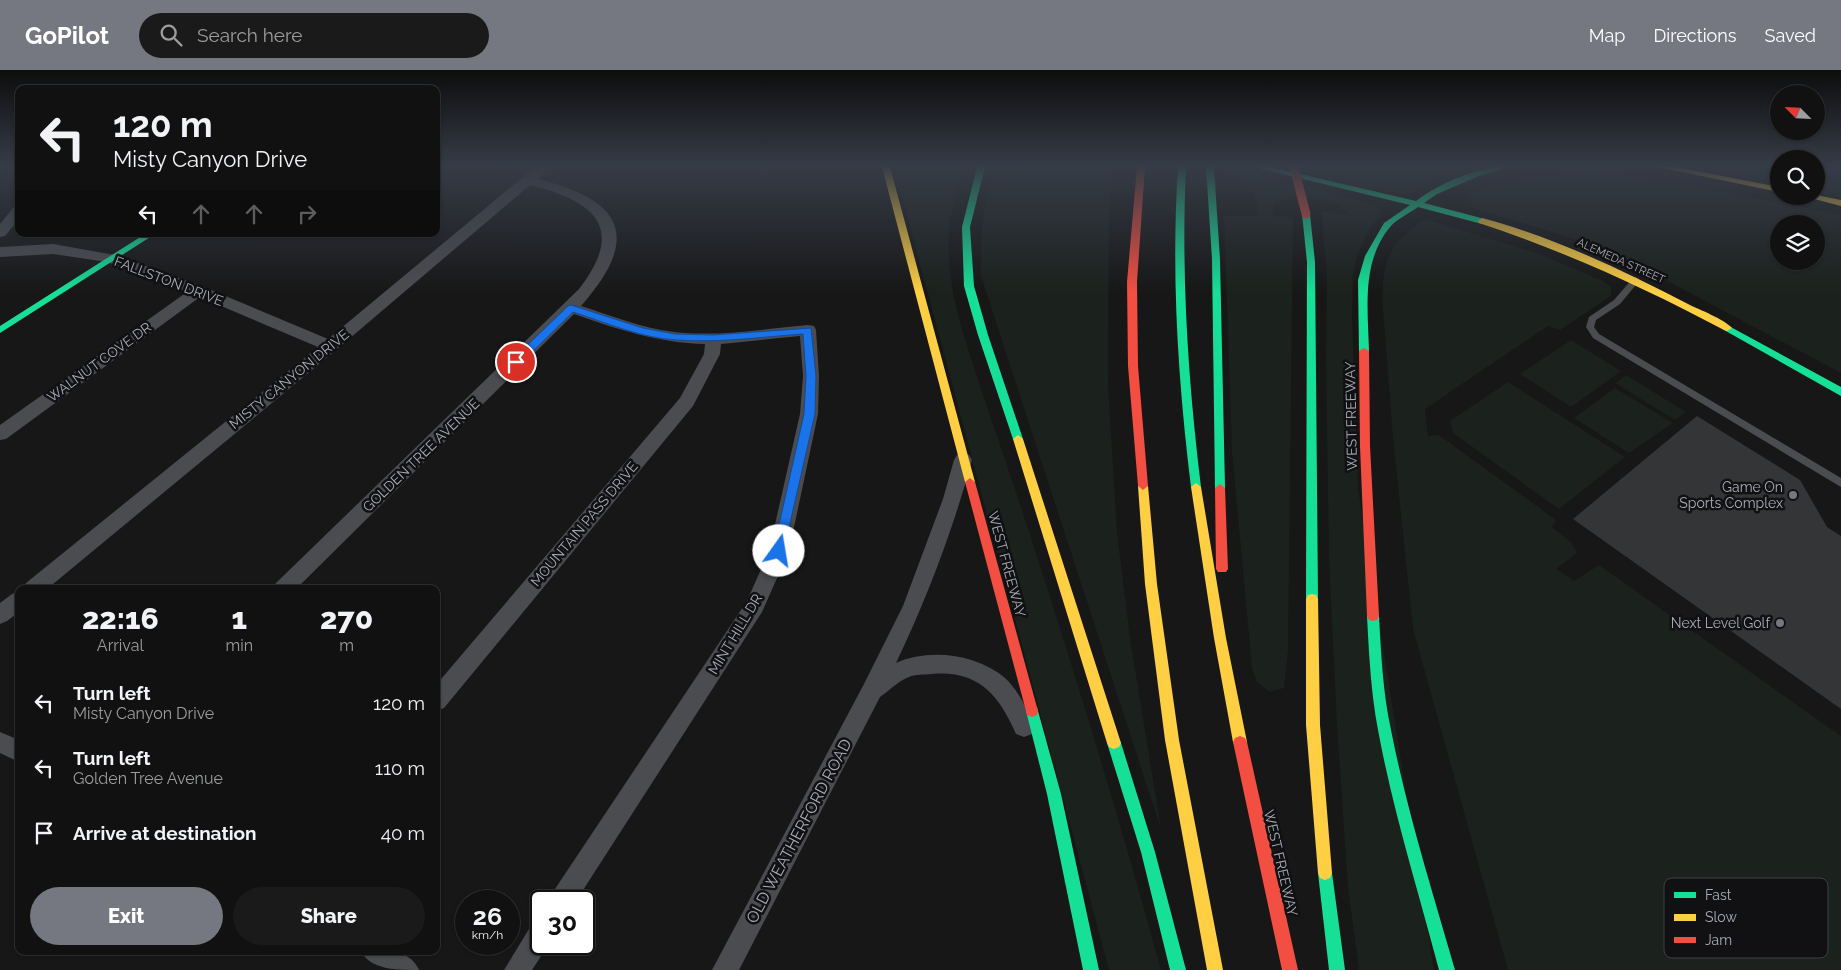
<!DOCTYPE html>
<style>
:root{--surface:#111;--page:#1a1a1a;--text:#f1f3f6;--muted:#9c9d9f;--line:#303131;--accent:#757880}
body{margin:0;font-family:Raleway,sans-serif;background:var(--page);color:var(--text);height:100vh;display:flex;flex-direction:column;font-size:19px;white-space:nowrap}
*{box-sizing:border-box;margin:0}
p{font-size:16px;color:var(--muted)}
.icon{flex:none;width:28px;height:28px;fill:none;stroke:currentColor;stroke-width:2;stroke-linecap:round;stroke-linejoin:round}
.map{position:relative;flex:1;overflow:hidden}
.drawer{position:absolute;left:15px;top:515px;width:425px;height:370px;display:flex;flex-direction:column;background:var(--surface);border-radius:10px;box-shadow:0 1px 4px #0004,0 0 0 1px var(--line)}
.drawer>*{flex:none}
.top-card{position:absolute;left:15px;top:15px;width:425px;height:152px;border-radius:10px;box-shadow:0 1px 4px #0004,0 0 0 1px var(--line);background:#111;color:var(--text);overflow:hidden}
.needle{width:32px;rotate:294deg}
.fabs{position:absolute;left:1770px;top:15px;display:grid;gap:10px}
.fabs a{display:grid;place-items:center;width:55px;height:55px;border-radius:50%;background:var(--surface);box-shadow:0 1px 4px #0004,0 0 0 1px var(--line);font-size:25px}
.speed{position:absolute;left:455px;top:820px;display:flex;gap:10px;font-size:25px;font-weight:700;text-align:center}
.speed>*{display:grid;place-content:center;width:65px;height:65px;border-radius:50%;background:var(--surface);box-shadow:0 1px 4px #0004,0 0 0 1px var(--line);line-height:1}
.speed small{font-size:12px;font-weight:400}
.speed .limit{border:2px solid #111;border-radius:8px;background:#fff;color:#111}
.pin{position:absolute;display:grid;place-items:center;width:42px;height:42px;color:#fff;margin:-21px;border:2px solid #fff;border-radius:50%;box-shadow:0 1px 5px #0007}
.me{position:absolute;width:55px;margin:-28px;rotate:13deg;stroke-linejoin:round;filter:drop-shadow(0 0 4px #0008)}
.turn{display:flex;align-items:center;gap:18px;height:105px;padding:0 15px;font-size:22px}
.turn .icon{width:65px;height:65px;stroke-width:2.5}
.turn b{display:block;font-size:35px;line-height:42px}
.lanes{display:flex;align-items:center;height:48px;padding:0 15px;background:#0003;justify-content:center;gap:25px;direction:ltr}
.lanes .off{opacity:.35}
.eta{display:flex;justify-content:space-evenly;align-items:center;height:85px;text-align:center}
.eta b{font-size:30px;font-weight:800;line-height:35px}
.button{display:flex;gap:10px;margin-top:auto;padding:10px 15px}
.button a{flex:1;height:58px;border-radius:30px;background:var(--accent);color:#fff;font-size:20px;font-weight:800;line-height:58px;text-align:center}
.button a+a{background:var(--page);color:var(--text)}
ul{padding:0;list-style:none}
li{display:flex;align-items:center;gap:15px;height:65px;padding:0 15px}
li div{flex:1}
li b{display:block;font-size:19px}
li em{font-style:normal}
header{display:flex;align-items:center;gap:30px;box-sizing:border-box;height:70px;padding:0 25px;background:var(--accent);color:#fff}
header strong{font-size:24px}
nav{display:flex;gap:28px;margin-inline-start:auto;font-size:18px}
.search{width:350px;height:45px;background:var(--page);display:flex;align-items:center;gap:12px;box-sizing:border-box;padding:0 18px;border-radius:28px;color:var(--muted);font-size:19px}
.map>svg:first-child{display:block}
.green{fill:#1b211c;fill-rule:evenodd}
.building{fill:#343537}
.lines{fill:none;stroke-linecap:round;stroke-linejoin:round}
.lane{fill:#4b4c50;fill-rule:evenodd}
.street{fill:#4b4c50;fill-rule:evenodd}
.fast{fill:#16e098;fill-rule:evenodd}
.slow{fill:#ffcf43;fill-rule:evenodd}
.jam{fill:#f24e42;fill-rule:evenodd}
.jam-bridge{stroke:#f24e42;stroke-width:9}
.route{fill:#1a73e8;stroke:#114b97}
.poi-dot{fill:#757880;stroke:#111113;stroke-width:2}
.labels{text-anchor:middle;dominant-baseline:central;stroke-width:5;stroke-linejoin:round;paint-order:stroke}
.far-street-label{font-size:11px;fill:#a8adb8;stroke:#111113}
.street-label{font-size:14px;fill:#a8adb8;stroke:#111113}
.poi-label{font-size:14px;fill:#a8adb8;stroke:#111113;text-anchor:end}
.near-street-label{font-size:16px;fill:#a8adb8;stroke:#111113}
.key{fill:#111113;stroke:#3e4045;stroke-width:1}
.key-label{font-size:14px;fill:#a8adb8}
</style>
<header>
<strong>GoPilot</strong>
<div class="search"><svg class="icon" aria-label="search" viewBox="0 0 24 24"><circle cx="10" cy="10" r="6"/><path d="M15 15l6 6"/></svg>Search here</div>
<nav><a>Map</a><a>Directions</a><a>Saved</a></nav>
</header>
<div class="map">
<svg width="1841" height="900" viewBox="0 0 1841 900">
<rect width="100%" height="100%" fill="#171717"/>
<!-- green -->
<path class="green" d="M 894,97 L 966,97 C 950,133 945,169 951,208 C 956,248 971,287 983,325 C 999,372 1015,418 1030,465 C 1077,609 1121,754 1161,900 L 1109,900 Z
M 995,97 L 1111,97 L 1109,161 L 1108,314 L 1117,462 L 1130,568 L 1161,759 L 981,206 C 980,169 983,133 995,97 Z
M 1227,97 L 1233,97 L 1362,131 L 1379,137 L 1381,146 L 1371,156 L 1357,186 L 1353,204 L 1352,248 L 1358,418 L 1434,900 L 1359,900 L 1348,818 L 1337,656 L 1329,490 L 1326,289 L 1327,204 L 1321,141 L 1349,145 C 1336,127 1293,124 1274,134 L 1273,146 L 1293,147 L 1288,581 L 1284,618 L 1270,622 L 1257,612 L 1252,598 L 1232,382 L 1224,145 L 1257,146 C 1259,132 1253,120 1242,110 C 1237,106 1230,104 1227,97 Z
M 1281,97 L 1467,97 C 1443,102 1425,120 1402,124 Z
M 1691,97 L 1779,97 L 1779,114 Z
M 1816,99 L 1841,100 L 1841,127 L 1816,122 Z
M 1597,101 L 1710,118 L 1841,145 L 1841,303 L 1607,179 L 1473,138 L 1467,123 L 1511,110 ZM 1779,154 L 1816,154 L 1816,191 L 1779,191 Z
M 1425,149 L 1537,183 L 1603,211 L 1611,217 L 1611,226 L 1560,260 L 1548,256 L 1425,339 L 1428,366 L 1439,365 L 1556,450 L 1552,457 L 1572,473 L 1577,483 L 1556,499 L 1574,511 L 1599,495 L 1841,666 L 1841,900 L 1508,900 L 1413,559 L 1393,368 L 1382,227 C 1384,185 1391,172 1425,149 Z
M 1571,270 L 1621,301 L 1571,337 L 1520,304 Z
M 1626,305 L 1686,342 L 1675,350 L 1615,313 Z
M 1508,312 L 1625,387 L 1559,439 L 1453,363 L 1450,351 Z
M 1615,318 L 1673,353 L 1629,383 L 1574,348 Z"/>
<!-- building -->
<path class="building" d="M 1697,346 L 1800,410 L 1827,457 L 1841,466 L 1841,639 L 1573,449 Z"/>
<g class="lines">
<!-- lane -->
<path class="lane" d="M 1636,207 L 1640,210 L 1620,234 L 1596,250 L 1594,257 L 1599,264 L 1841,408 L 1841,417 L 1593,268 L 1586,257 L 1589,247 L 1614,230 L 1633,208 Z"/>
<!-- street -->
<path class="street" d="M 535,97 L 550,97 L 538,109 C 623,130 642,167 581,236 C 612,246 642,258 674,262 C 718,267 764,259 808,255 L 814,256 L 816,260 L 819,306 L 818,344 L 789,481 L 762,542 L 576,831 L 550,831 L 553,822 L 747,531 L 769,481 L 800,344 L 803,306 L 800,266 L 721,274 L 720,284 L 693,336 L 444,638 L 436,641 L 436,615 L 680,328 L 704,284 L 705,274 C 658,273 617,259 574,244 L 296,519 L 273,519 L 276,513 L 579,219 C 627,157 594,131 530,115 L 336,280 L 47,519 L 23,519 L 26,513 L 318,277 L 200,227 L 6,369 L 0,370 L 0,355 L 187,222 L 107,192 L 53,184 L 0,187 L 0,177 L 53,174 L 115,185 L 204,217 L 328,269 Z
M 19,136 L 19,149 L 5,166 L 0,167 L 0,154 L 14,137 Z
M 963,383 L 969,385 L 972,390 C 953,460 927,528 896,593 C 929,578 977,584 1005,608 C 1019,621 1027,639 1035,657 L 1032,664 L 1024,667 L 1016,664 C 999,625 978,600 932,604 C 925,605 915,604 909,607 C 898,611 889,621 880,627 L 739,900 L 712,900 L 864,614 L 903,536 L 943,429 L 954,390 L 957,385 Z
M 19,522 L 19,542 L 7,551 L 0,554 L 0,533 L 12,524 Z
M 0,662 L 19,670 L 19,692 L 0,683 Z
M 541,851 L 541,874 L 549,874 L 532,900 L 504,900 L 532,854 Z
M 361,881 C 382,881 409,877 419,900 C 397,900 370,900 361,881 Z"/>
<!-- fast -->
<path class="fast" d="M 977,97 L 985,97 L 970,157 L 974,216 L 988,265 L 1023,369 L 1018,373 L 1013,369 L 978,265 L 964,216 L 962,157 Z
M 1178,97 L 1186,97 C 1181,205 1188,310 1201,417 L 1196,421 L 1191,417 C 1178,310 1171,205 1178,97 Z
M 1206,97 L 1214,97 L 1220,189 L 1225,418 L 1220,422 L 1215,418 L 1212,189 Z
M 1254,97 L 1270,97 L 1416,131 C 1442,112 1476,97 1509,97 L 1479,106 L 1437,124 L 1424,133 L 1485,149 L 1485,153 L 1482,154 L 1418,137 C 1410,143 1397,149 1390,157 C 1361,192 1368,239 1369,281 L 1364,284 L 1359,281 L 1358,210 L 1365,186 L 1384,153 L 1410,135 Z
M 1306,141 L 1310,144 L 1315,192 L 1318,529 L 1316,533 L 1312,534 L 1308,533 L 1306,529 L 1307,192 L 1302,144 Z
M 145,164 L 155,164 L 0,263 L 0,256 Z
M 1727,255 L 1841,317 L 1841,326 L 1724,260 L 1722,258 Z
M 1373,541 L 1377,542 L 1379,546 C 1381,584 1383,623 1391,660 C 1407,741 1432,820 1455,900 L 1439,900 C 1418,820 1393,741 1378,660 C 1371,623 1369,584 1367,546 L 1369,542 Z
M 1032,635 L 1037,637 L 1038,641 L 1061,724 L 1099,900 L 1083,900 L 1047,724 L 1026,641 L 1027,637 Z
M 1114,667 L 1119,669 L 1121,673 L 1155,782 L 1186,900 L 1170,900 L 1141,782 L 1107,673 L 1109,669 Z
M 1325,796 L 1330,798 L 1332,803 L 1345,900 L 1329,900 L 1318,803 L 1320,798 Z"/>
<!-- slow -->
<path class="slow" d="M 882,97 L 890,97 L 975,412 L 970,416 L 965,412 Z
M 1658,97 L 1675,97 L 1779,117 L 1779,122 Z
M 1816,125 L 1841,130 L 1841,136 L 1803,126 Z
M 1482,148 C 1553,167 1623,200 1688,234 C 1700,240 1724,249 1732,258 L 1727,261 L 1724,260 C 1645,218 1564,181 1479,153 L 1478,151 Z
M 1018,365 L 1023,369 L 1121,673 L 1119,677 L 1114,679 L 1109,677 L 1107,673 L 1013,369 Z
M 1143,412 L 1148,416 L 1157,514 L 1179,670 L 1223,900 L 1207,900 L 1165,670 L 1145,514 L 1138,416 Z
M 1196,413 L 1201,417 L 1226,568 L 1247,672 L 1245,676 L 1240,678 L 1235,676 L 1233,672 L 1214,568 L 1191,417 Z
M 1312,524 L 1316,525 L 1318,529 L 1320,655 L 1332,803 L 1330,808 L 1325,810 L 1320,808 L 1318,803 L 1306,655 L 1306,529 L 1308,525 Z"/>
<!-- jam -->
<path class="jam" d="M 1137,97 L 1145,97 L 1137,212 L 1138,296 L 1148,416 L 1143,420 L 1138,416 L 1128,296 L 1127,212 Z
M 1364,278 L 1369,281 L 1370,376 L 1379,546 L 1377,550 L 1373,551 L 1369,550 L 1367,546 L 1360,376 L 1359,281 Z
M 970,408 L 975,412 L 1038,641 L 1037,645 L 1032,647 L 1027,645 L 1026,641 L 965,412 Z
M 1220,414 L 1225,418 L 1228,499 L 1226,502 L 1218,502 L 1216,499 L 1215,418 Z
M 1240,666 L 1245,668 L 1247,672 L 1298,900 L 1282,900 L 1233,672 L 1235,668 Z"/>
<!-- jam-bridge -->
<path class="jam-bridge" d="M 1294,97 L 1306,144"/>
</g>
<!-- sky -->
<linearGradient id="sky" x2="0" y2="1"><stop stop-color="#0d0d0d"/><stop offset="0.43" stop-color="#363c47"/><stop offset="1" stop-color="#363c47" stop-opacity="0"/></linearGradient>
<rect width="1841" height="223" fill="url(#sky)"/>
<!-- route -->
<path class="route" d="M 571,235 L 643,258 L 675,264 L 713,265 L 811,258 L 816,306 L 815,344 L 783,484 L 775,484 L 773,481 L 804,344 L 806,306 L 803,264 C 761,267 719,273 677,270 C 641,268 607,253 573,242 L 520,294 L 513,294 L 513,289 L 568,236 Z"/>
<!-- markers -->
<g class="poi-dot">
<circle cx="1793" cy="425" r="5"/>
<circle cx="1780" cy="553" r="5"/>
</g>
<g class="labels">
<!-- far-street labels -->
<g class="far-street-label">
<text transform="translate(1621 191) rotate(24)">ALEMEDA STREET</text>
</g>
<!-- street labels -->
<g class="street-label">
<text transform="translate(169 211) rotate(21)">FALLSTON DRIVE</text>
<text transform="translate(99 292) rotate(-36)">WALNUT COVE DR</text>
<text transform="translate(289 309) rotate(-39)">MISTY CANYON DRIVE</text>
<text transform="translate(1351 346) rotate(-91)">WEST FREEWAY</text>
<text transform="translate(421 385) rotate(-44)">GOLDEN TREE AVENUE</text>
<text transform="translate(584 454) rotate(-50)">MOUNTAIN PASS DRIVE</text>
<text transform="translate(1007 494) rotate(75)">WEST FREEWAY</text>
<text transform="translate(735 564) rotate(-59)">MINT HILL DR</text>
<text transform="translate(1281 793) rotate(77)">WEST FREEWAY</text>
</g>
<!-- poi labels -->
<g class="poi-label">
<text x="1783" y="417">Game On<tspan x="1783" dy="16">Sports Complex</tspan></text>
<text x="1770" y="553">Next Level Golf</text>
</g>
<!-- near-street labels -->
<g class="near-street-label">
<text transform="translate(799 761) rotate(-62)">OLD WEATHERFORD ROAD</text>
</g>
</g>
<!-- legend -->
<rect x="1664" y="808" width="164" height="80" rx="8" class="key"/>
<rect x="1674" y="822" width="22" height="6" fill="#16e098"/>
<rect x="1674" y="844" width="22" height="7" fill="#ffcf43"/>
<rect x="1674" y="867" width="22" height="6" fill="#f24e42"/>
<g class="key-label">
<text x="1705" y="830">Fast</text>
<text x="1705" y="852">Slow</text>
<text x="1705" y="875">Jam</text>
</g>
</svg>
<div class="fabs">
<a><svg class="needle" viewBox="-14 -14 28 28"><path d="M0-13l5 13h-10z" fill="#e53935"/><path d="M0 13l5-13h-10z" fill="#9c9d9f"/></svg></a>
<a><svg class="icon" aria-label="search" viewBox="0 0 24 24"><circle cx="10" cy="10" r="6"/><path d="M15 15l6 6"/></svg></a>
<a><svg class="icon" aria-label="layers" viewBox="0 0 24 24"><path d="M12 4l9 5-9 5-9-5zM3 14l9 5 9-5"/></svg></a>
</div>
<div class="speed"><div>26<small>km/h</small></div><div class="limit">30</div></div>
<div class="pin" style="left:516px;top:292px;background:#d93025"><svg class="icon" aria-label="arrive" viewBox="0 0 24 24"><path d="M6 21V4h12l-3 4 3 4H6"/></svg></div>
<svg class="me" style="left:779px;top:481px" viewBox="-20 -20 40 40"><circle r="19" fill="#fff"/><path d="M0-13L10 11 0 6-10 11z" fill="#1a73e8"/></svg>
<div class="top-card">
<div class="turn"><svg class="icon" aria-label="left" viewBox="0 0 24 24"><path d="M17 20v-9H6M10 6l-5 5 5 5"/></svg><div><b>120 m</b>Misty Canyon Drive</div></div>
<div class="lanes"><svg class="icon" aria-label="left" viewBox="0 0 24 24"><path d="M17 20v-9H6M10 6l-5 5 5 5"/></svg><svg class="icon off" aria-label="ahead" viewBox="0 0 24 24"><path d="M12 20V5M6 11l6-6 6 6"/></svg><svg class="icon off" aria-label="ahead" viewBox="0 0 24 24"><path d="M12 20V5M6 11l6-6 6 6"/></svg><svg class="icon off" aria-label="right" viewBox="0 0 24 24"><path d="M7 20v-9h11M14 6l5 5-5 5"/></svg></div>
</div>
<section class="drawer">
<div class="eta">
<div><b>22:16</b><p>Arrival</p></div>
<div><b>1</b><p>min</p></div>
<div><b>270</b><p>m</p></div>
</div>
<ul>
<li><svg class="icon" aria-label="left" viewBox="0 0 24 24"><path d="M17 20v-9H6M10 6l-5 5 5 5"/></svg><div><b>Turn left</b><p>Misty Canyon Drive</p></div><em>120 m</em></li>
<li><svg class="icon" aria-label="left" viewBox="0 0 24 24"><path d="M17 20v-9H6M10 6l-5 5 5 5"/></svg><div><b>Turn left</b><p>Golden Tree Avenue</p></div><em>110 m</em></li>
<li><svg class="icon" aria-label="arrive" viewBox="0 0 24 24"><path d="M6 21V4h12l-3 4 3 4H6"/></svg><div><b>Arrive at destination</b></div><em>40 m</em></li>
</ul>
<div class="button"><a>Exit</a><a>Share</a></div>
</section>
</div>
